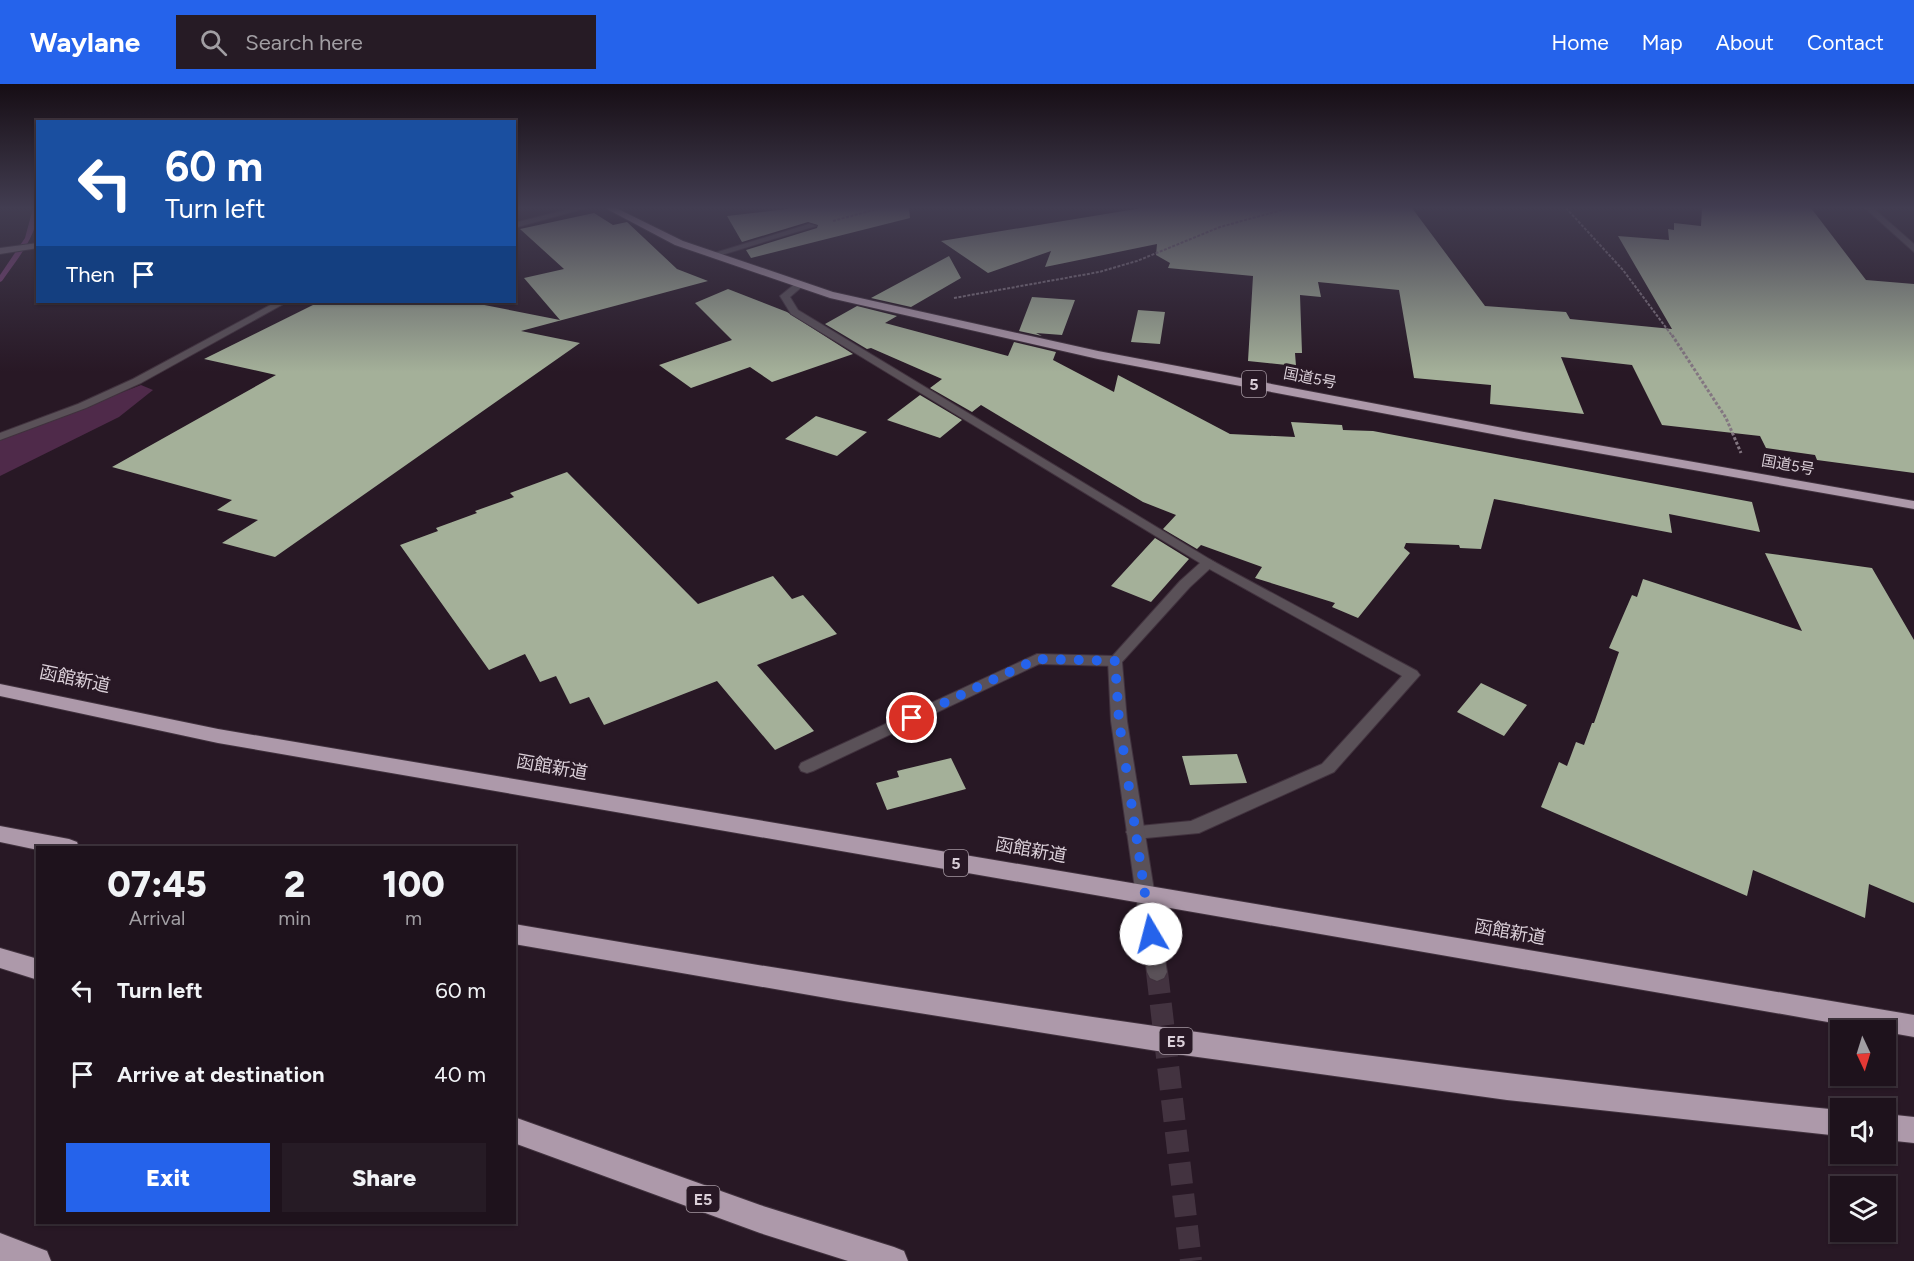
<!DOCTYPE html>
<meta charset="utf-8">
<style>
:root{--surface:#1e121c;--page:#261b25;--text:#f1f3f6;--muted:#a19ea3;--line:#3c323b;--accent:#2563eb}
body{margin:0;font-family:Figtree,"Noto Sans JP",sans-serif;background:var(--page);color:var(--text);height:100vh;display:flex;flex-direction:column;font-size:22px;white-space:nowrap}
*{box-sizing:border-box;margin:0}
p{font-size:20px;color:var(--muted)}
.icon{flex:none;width:33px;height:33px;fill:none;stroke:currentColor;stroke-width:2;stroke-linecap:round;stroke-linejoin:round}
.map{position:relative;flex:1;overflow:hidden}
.panel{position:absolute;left:36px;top:762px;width:480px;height:378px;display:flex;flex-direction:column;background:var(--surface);border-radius:0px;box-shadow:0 2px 4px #0004,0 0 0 2px var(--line)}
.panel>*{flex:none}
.guide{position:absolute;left:36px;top:36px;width:480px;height:183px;border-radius:0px;box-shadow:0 2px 4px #0004,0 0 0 2px var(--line);background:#1a4fa0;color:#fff;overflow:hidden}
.needle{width:39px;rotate:176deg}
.buttons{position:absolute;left:1830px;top:936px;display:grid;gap:12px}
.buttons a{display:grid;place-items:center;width:66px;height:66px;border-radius:0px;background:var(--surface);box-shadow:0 2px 4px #0004,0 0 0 2px var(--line);font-size:30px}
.pin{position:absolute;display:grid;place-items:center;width:51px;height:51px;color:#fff;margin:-26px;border:3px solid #fff;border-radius:50%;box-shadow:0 2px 6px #0007}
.me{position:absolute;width:66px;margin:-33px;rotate:352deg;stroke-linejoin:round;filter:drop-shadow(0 0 4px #0008)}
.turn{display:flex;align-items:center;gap:21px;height:126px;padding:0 30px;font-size:27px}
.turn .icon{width:78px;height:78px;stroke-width:2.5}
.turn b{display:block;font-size:42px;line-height:51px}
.then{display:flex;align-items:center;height:57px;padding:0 30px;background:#0003;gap:12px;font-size:22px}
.eta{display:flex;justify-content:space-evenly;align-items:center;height:102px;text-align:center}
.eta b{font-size:36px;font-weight:800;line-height:42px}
.primary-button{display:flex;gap:12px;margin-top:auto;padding:12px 30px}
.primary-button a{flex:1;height:69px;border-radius:0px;background:var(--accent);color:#fff;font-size:24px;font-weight:800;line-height:69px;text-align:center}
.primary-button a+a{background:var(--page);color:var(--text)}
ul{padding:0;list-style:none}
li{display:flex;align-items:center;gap:18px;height:84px;padding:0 30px}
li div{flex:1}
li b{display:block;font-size:22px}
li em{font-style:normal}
header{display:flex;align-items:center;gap:36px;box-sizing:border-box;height:84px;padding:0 30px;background:var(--accent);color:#fff}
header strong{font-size:28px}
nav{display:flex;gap:33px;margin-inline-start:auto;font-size:21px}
.search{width:420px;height:54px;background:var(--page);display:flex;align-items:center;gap:15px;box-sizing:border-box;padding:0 21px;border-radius:0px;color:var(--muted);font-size:22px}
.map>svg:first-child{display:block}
.green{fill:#4f2a4a}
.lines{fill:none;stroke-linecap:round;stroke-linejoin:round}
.stream{fill:#7f3f78;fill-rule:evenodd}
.building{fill:#a4b099}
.street-tunnel{stroke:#433340;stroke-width:22;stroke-dasharray:22 10;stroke-linecap:butt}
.lane-casing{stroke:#41323e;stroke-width:2}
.street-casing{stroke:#41323e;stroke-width:2}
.secondary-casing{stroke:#41323e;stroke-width:2}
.highway-casing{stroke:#41323e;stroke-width:2}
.path-far1{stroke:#837681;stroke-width:2;stroke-dasharray:3 1.5;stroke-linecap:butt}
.path{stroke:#837681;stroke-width:3;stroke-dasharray:3 2;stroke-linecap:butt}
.lane{fill:#5a5158;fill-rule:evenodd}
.street{fill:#5a5158;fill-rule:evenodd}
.secondary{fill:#7c6e79;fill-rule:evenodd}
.highway{fill:#ad99aa;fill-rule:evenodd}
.route{stroke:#2563eb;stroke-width:10;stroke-dasharray:0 18}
.labels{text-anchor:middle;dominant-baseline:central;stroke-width:6;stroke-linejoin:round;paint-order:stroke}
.far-street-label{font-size:15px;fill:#dacfd8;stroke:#281825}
.shield{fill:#281825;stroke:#a598a2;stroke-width:1.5}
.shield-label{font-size:16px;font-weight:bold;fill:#dacfd8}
.street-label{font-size:18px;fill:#dacfd8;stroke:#281825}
</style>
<header>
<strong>Waylane</strong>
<div class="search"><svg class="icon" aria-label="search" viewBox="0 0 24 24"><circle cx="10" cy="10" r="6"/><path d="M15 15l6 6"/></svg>Search here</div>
<nav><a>Home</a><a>Map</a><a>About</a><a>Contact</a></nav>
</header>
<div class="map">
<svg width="1914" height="1177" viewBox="0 0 1914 1177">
<rect width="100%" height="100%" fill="#281825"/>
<!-- green -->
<path class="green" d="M 141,301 L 153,306 L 119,333 L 0,392 L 0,356 Z"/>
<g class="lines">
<!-- stream -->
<path class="stream" d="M 33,124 L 38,124 C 38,152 17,175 2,197 L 0,198 L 0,191 L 25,154 Z"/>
</g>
<!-- building -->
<path class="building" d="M 795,124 L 909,124 L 910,134 L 751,174 L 746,166 L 817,144 L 818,141 L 808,138 L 742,158 L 727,132 Z
M 1142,124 L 1412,124 L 1485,222 L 1566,228 L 1570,235 L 1672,245 L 1618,152 L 1669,156 L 1668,145 L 1674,146 L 1674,139 L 1701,142 L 1702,124 L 1811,124 L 1866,196 L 1914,200 L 1914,389 L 1817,376 L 1815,371 L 1766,364 L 1760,352 L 1662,341 L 1632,281 L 1561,273 L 1584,330 L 1490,320 L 1491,301 L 1414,294 L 1399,206 L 1318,198 L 1321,213 L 1300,211 L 1302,269 L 1295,269 L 1296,282 L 1248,277 L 1253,192 L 1168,184 L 1170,179 L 1156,171 L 1157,160 L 1045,183 L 1051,167 L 988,189 L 941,157 Z
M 594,129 L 613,141 L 627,138 L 677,185 L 708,197 L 521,247 L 580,259 L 275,473 L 222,459 L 258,436 L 217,426 L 232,416 L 112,383 L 276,291 L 204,275 L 319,218 L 469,218 L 560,236 L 524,194 L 564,185 L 520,145 Z
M 949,172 L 961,194 L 911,223 L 871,214 Z
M 728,205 L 787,228 L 853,270 L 772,298 L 750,283 L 691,304 L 659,281 L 732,256 L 695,219 Z
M 1032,213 L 1075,216 L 1062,251 L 1036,249 L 1042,252 L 1019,247 Z
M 857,222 L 897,232 L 885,239 L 1008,272 L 1014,258 L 1056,268 L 1053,276 L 1114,308 L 1118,291 L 1230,350 L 1295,353 L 1291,338 L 1342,341 L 1343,346 L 1373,347 L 1752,418 L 1760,448 L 1669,430 L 1672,449 L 1494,415 L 1481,465 L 1460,464 L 1459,461 L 1406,459 L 1404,464 L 1410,469 L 1358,534 L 1332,523 L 1335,519 L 1255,494 L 1262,483 L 1201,461 L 1197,465 L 1163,445 L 1176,431 L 1143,418 L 981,321 L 972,328 L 930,304 L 942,295 L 871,264 L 867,265 L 825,240 Z
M 1138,226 L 1165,228 L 1160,260 L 1131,258 Z
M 920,311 L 962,336 L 940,354 L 887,336 Z
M 816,332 L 867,348 L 837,372 L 785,355 Z
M 567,388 L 698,520 L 773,492 L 792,515 L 803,511 L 837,550 L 757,581 L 814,647 L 775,666 L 717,597 L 604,641 L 589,613 L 570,620 L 556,592 L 540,598 L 525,570 L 489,586 L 400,461 L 438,447 L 436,444 L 477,429 L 475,427 L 514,413 L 510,409 Z
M 1155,454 L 1189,475 L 1151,518 L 1111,502 Z
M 1765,469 L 1872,484 L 1914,556 L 1914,819 L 1869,800 L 1865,834 L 1753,786 L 1747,812 L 1541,723 L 1559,678 L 1567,682 L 1576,658 L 1584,661 L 1592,639 L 1594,639 L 1619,568 L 1609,564 L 1632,511 L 1637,513 L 1643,495 L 1802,547 Z
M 1481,599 L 1527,621 L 1504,652 L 1457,628 Z
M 1237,670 L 1247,699 L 1190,701 L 1182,672 Z
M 951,674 L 966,705 L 887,726 L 876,699 L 899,693 L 897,687 Z"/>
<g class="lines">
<!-- street-tunnel -->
<path class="street-tunnel" d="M 1157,888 L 1191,1177"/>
<defs>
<path id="lane" d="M 809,140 L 816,142 L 715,173 L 708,171 Z
M 1209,475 L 1417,587 L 1420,591 L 1334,688 L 1199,749 L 1135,755 L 1129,753 L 1126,748 L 1129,743 L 1191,737 L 1322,680 L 1402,592 L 1204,482 L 1202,479 Z
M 1037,570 L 1115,572 L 1122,577 L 1115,582 L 1039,580 L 813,687 L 807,689 L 801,687 L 799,683 L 801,679 Z"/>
<path id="street" d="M 574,124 L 586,124 L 514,144 L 514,139 Z
M 1865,124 L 1873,124 L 1914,160 L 1914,168 Z
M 796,199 L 804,201 L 790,213 L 798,226 L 1216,479 L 1190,503 L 1122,578 L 1127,637 L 1167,888 L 1164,894 L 1157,897 L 1150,894 L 1147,888 L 1111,637 L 1108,577 L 1180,497 L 1200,479 L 791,230 L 780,212 Z
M 276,218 L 287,218 L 141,299 L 86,324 L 0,356 L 0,349 L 78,320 L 133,295 Z"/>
<path id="secondary" d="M 38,159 L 38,164 L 0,170 L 0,164 Z"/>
<path id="highway" d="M 605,124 L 616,124 L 683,157 L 833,208 L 1098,267 L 1524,348 L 1914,417 L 1914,425 L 1524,356 L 1098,275 L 830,214 L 675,161 Z
M 0,600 L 218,645 L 1914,931 L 1914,953 L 1886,948 L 1886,946 L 1874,946 L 218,659 L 0,612 Z
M 0,742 L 69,755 L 77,758 L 79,764 L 38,764 L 38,766 L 0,758 Z
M 514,840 C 955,916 1395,982 1840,1026 L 1840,1052 L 1507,1016 L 1176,970 L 844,917 L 514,860 Z
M 0,864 L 38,875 L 38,896 L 0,884 Z
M 1886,1030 L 1914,1033 L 1914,1059 L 1886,1056 Z
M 514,1033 L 760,1121 L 894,1163 L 904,1167 L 908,1177 L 848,1177 L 760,1149 L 514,1059 Z
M 0,1149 L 47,1167 L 51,1177 L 0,1177 Z"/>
</defs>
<!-- lane casing -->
<use href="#lane" class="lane-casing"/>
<!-- street casing -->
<use href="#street" class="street-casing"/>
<!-- secondary casing -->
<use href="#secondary" class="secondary-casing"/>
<!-- highway casing -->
<use href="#highway" class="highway-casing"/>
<!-- path-far1 -->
<path class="path-far1" d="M 1566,124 L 1623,186 L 1673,253
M 833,137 L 881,124
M 954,214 L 1099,188 L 1137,177 L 1220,143 L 1289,124"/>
<!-- path -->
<path class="path" d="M 1672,251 L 1726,334 L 1741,369"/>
<!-- lane -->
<use href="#lane" class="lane"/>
<!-- street -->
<use href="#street" class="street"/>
<!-- secondary -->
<use href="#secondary" class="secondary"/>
<!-- highway -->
<use href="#highway" class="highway"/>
</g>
<!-- sky -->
<linearGradient id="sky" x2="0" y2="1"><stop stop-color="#160d14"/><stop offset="0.43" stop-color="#423d51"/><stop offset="1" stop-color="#423d51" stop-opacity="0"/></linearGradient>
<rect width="1914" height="288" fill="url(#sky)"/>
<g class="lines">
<!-- route -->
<path class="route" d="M 912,634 L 1037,575 L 1115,577 L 1119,637 L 1151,850"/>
</g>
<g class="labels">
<!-- far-street labels -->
<g class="far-street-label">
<text transform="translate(1310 294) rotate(11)">国道5号</text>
<text transform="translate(1788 381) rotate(10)">国道5号</text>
</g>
<!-- shield labels -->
<g class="shield">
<rect x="1242" y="287" width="24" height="26" rx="4.5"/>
<rect x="944" y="766" width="24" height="26" rx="4.5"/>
<rect x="1159.5" y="944" width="33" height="26" rx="4.5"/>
<rect x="686.5" y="1102" width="33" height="26" rx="4.5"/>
</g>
<g class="shield-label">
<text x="1254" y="300">5</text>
<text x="956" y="779">5</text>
<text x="1176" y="957">E5</text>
<text x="703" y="1115">E5</text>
</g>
<!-- street labels -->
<g class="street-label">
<text transform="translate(75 595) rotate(12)">函館新道</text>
<text transform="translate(552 683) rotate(10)">函館新道</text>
<text transform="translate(1031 766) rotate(10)">函館新道</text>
<text transform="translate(1510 848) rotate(10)">函館新道</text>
</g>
</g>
</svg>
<div class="buttons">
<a><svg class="needle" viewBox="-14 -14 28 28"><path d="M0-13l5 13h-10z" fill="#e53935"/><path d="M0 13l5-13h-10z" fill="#a19ea3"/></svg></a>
<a><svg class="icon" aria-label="sound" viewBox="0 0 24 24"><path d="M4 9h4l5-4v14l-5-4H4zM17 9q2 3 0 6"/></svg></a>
<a><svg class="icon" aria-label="layers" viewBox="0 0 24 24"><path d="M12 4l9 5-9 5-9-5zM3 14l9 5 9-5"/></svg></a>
</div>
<div class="pin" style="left:912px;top:634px;background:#d93025"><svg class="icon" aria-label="arrive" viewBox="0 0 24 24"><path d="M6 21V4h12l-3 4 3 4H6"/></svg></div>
<svg class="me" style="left:1151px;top:850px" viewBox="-20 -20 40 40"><circle r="19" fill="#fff"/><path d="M0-13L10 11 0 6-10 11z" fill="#2563eb"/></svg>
<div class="guide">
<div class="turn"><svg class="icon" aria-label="left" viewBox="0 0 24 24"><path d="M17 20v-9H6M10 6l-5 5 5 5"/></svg><div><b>60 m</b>Turn left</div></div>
<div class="then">Then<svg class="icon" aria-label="arrive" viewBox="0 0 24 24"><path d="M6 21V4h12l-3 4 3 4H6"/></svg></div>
</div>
<section class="panel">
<div class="eta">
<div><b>07:45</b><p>Arrival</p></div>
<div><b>2</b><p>min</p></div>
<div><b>100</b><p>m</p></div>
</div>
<ul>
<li><svg class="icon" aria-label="left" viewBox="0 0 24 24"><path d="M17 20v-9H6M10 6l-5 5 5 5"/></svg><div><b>Turn left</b></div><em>60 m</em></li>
<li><svg class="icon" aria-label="arrive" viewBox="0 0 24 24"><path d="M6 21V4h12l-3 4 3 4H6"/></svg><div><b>Arrive at destination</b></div><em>40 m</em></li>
</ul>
<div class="primary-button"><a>Exit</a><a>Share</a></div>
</section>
</div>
